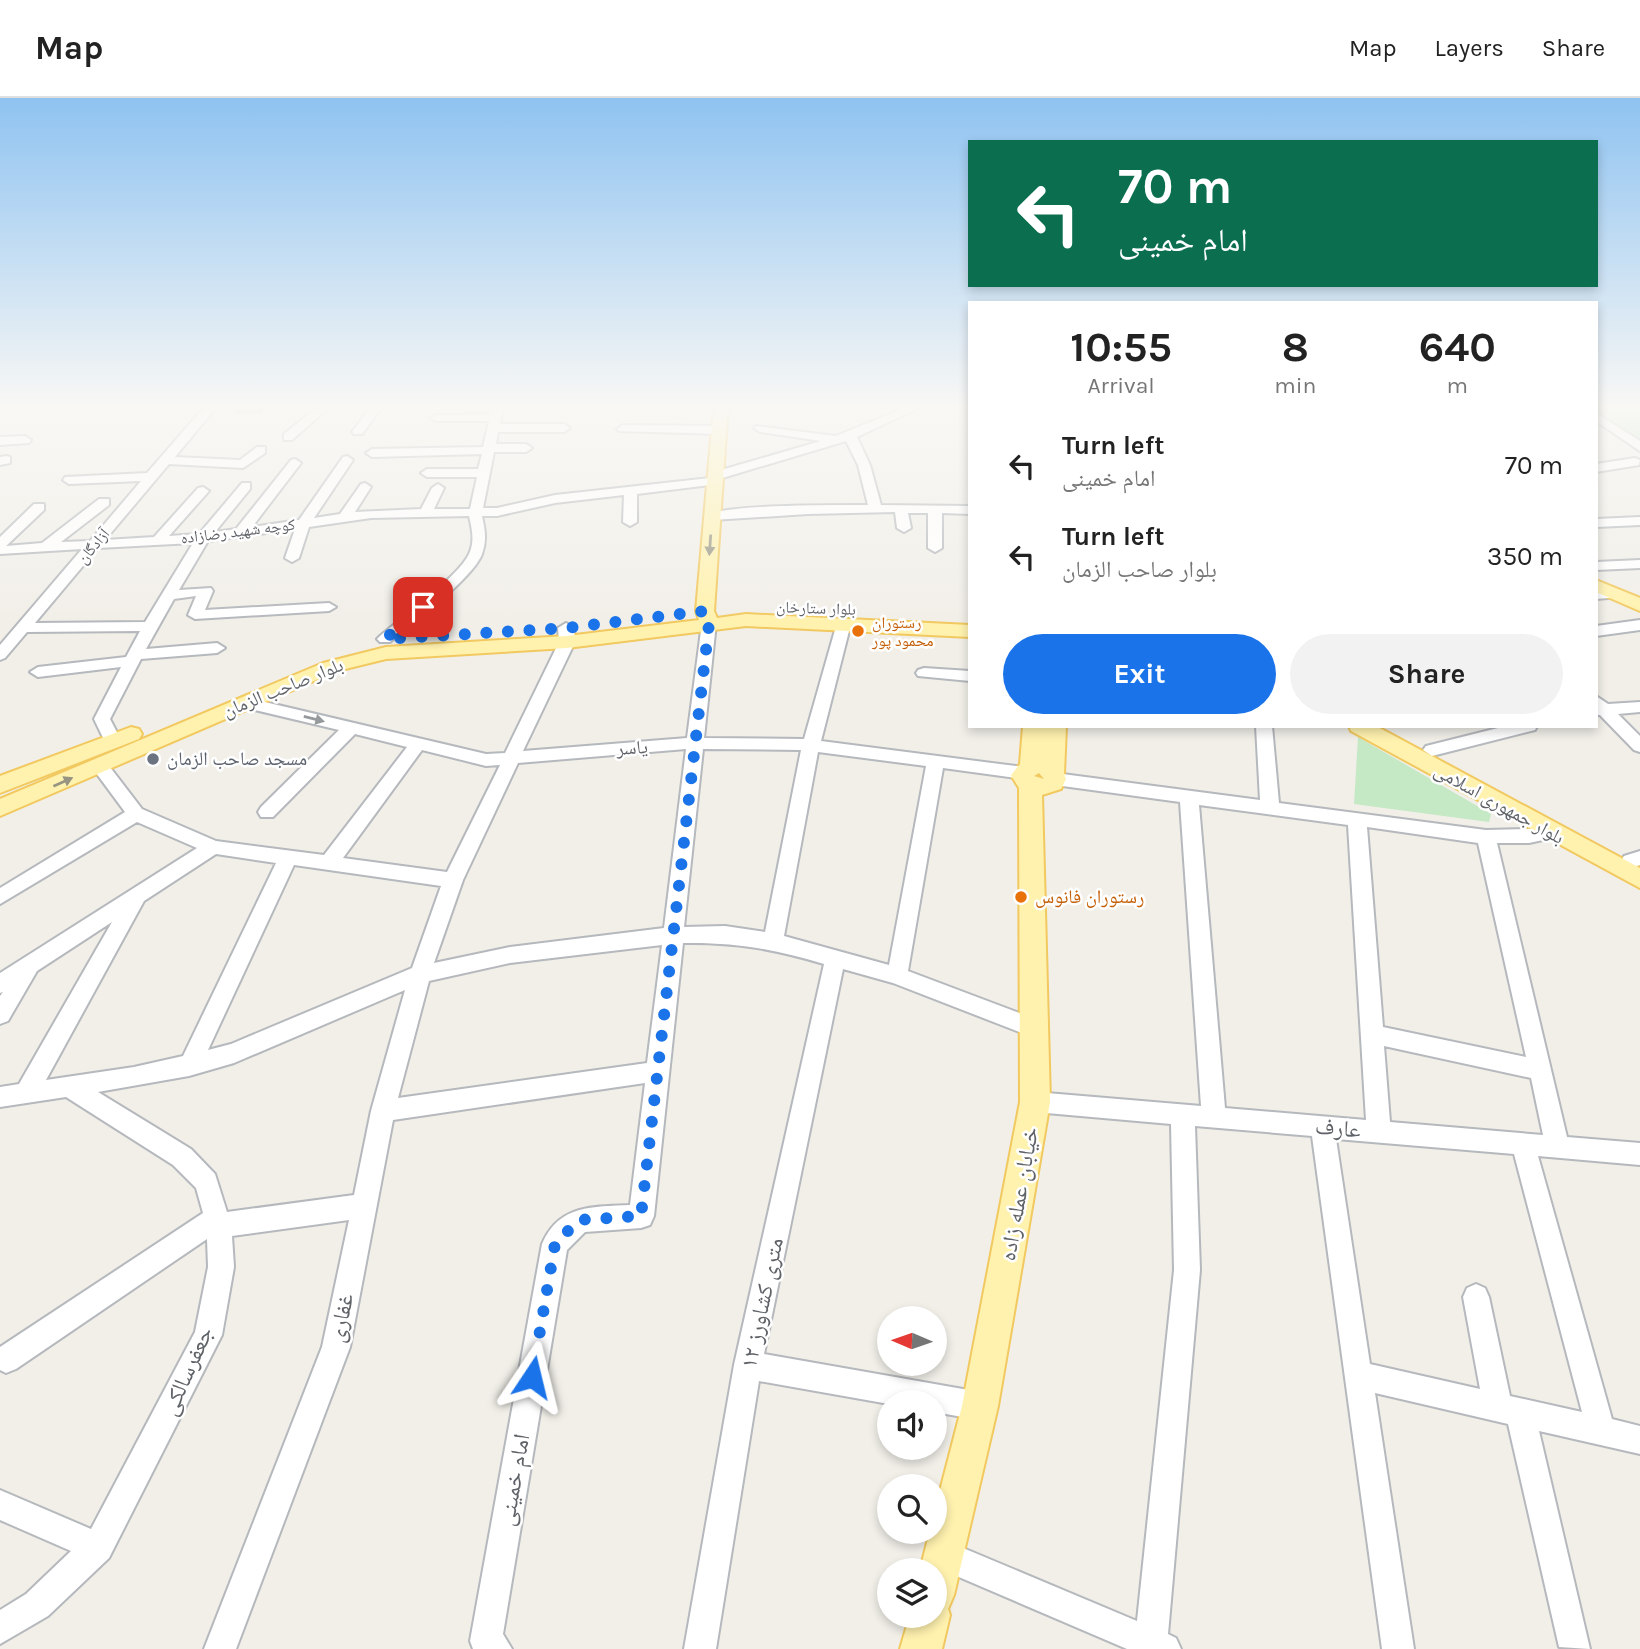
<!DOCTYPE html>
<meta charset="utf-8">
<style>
:root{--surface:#fff;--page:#f2f2f2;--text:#222;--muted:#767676;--line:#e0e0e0;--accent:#1a73e8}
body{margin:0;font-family:Karla,"Noto Naskh Arabic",sans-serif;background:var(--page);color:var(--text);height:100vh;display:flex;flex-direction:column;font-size:26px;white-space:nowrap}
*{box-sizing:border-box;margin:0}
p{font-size:23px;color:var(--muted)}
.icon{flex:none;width:38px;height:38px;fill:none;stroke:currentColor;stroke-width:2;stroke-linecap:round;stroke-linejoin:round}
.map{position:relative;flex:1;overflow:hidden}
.drawer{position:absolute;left:968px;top:203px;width:630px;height:427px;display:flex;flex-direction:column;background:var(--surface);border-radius:0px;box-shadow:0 4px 10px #0003}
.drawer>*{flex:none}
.banner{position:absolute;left:968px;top:42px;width:630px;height:147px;border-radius:0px;box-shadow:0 4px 10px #0003;background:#0b6e4f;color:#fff;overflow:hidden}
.needle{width:46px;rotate:272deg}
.controls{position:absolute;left:877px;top:1208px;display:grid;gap:14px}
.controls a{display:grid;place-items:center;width:70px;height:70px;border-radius:50%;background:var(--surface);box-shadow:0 4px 10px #0003;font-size:35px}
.pin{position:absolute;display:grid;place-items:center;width:60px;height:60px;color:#fff;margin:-30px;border-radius:14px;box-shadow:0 4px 10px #0006}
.me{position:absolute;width:77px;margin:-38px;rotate:10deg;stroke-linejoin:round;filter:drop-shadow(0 0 5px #0008)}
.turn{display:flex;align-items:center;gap:24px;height:147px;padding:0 35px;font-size:32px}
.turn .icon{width:91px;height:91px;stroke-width:2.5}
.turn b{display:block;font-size:49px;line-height:60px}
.eta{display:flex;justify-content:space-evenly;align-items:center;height:119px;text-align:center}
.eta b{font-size:42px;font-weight:700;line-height:49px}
.button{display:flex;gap:14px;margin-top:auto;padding:14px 35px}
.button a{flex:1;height:80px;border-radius:42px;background:var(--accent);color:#fff;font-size:28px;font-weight:700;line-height:80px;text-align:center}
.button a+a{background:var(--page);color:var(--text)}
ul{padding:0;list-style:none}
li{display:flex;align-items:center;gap:21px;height:91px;padding:0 35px}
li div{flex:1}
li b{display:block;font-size:26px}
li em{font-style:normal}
header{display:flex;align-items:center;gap:42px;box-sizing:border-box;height:98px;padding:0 35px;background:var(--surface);border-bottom:2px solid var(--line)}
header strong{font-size:33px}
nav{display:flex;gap:38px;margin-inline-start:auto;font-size:24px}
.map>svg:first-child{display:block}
.green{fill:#c5e8c5}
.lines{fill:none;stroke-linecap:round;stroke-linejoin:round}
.minor-casing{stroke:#b5b8bc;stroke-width:4}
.major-casing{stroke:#f2c960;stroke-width:4}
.minor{fill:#fff;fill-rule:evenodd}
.major{fill:#fff2af;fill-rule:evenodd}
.wall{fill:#afaea9}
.shaded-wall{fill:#8f8d8a}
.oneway{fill:#979581}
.oneway2{fill:#979a9d}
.route{stroke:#1a73e8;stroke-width:12;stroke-dasharray:0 21.6}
.food-dot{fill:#e8710a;stroke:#fff;stroke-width:2.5}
.worship-dot{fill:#6b7280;stroke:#fff;stroke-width:2.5}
.labels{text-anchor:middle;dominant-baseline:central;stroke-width:5;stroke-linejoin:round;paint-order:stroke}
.far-street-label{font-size:16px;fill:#5f6368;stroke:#fff}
.far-food-label{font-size:16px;fill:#c56008;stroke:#fff;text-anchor:start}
.street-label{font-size:19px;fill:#5f6368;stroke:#fff}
.worship-label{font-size:19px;fill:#5b616d;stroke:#fff;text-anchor:start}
.food-label{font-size:19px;fill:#c56008;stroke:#fff;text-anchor:start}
.near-street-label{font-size:23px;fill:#5f6368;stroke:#fff}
</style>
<header>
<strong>Map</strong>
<nav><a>Map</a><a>Layers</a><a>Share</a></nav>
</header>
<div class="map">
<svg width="1640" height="1551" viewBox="0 0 1640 1551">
<rect width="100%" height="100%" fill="#f1efe8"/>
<!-- green -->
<path class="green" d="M 1596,306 L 1640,306 L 1640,344 L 1596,313 Z
M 1358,639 L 1491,716 L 1489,724 L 1354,706 Z"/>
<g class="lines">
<defs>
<path id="minor" d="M 207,306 L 219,306 L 175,359 L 240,362 L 257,349 L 265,349 L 265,355 L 243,370 L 169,366 L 105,442 L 154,439 L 198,390 L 203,389 L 209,393 L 169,438 L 199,436 L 242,385 L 250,385 L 250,391 L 215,434 L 236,431 L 291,362 L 295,361 L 301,365 L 252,429 L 299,422 L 343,359 L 347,358 L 353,362 L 314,420 L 340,416 L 361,386 L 365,385 L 371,389 L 355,414 L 421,411 L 432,390 L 438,386 L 444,390 L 434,411 L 470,411 L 477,379 L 427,379 L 421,375 L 427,371 L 478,371 L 482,356 L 372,359 L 366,355 L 372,351 L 483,349 L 489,323 L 436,323 L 430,320 L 436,317 L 490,316 L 493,306 L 504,306 L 500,326 L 564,326 L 570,330 L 564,334 L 498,334 L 496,346 L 526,346 L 532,350 L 526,354 L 494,354 L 483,410 L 497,410 L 555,397 L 710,380 L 711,375 L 821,343 L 760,334 L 754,330 L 756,328 L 836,338 L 914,306 L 927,306 L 857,339 L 870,367 L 881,407 L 970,408 L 970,416 L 942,415 L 942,450 L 935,454 L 928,450 L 928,415 L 908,415 L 911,430 L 904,434 L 897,430 L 895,414 L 808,416 L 712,422 L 705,418 C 720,406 842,407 868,407 L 858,367 L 846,343 L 719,381 L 718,386 L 637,396 L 637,424 L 630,428 L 623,424 L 624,397 L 555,405 L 497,418 L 482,418 C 485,432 487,442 482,456 C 474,479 411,527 390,544 L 380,544 L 377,541 L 380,538 C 401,520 458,479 469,456 C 475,443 472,431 469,418 L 371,420 L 309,429 L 299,460 L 292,464 L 285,460 L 295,431 L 208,443 L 179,492 L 211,490 L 213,493 L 205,512 L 329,505 L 336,509 L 329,513 L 195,521 L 188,517 L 196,498 L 174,501 L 146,551 L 217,545 L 225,550 L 217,555 L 141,561 L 110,621 L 122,644 L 119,648 L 107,648 L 94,621 L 121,569 L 38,579 L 30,574 L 38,569 L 126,559 L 140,533 L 27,534 L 5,560 L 0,562 L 0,547 L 82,451 L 0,456 L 0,439 L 34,406 L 44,406 L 44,412 L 6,448 L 42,445 L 99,401 L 109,401 L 109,407 L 61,444 L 90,443 L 141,383 L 69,386 L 63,382 L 65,379 L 147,375 ZM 193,445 L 145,524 L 35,525 L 98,450 Z
M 321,306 L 333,306 L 292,342 L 284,342 L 284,336 Z
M 373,306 L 384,306 L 362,336 L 354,336 L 352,334 Z
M 727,306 L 743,306 L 721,314 L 715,311 Z
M 1596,315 L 1640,343 L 1640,353 L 1596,323 Z
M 623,327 L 718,328 L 724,332 L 718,336 L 619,333 L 617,331 Z
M 25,338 L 31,342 L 29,345 L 0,347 L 0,339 Z
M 6,358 L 10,359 L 10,365 L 0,367 L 0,359 Z
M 1635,360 L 1640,362 L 1639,367 L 1596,374 L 1596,366 Z
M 1640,419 L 1640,427 L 1596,429 L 1596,421 Z
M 1640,462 L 1640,470 L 1596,472 L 1596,464 Z
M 1615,492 L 1622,496 L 1620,499 L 1596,501 L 1596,493 Z
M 709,521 L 716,525 L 704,640 L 804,641 L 837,525 L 844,521 L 851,525 L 821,643 L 1023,669 L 1032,675 L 1023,681 L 943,670 L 908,873 L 1043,924 L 1046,931 L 1043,938 L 1035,940 L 893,885 L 843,871 L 764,1256 L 980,1294 L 990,1298 L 994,1308 L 990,1318 L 980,1322 L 934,1314 L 934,1304 L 889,1304 L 889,1306 L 759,1283 L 716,1551 L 684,1551 L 734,1267 L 824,866 C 774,851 734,844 683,845 L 654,1118 L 650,1127 L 641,1130 L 585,1134 L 567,1152 L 503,1536 L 512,1551 L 473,1551 L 470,1543 L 542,1146 C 559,1106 593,1109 630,1107 L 645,985 L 393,1022 L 350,1249 L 236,1551 L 204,1551 L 322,1249 L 349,1122 L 232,1138 L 234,1169 L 222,1237 L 109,1460 L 48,1518 L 0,1546 L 0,1512 L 26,1496 L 71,1453 L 0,1422 L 0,1392 L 91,1431 L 195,1234 L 208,1169 L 207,1141 L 16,1271 L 6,1275 L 0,1272 L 0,1249 L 203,1115 L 196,1090 L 173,1067 L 66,999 L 0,1009 L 0,989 L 19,986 L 112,824 L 37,873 L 8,923 L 0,926 L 0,898 L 3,894 L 0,895 L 0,875 L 197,750 L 137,724 L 0,806 L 0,790 L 125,714 L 91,668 L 100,662 L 106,664 L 142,711 L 216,743 L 324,757 L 407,649 L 355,636 L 273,719 L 261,719 L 258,714 L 261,709 L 339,632 L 242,609 L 240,605 L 242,601 L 248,600 L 486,656 L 505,655 L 559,544 L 558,530 L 566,525 L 574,530 L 575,544 L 523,653 L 687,640 L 702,525 ZM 686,651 L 664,830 L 510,849 L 434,865 L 463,782 L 518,665 ZM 703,651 L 801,652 L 765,834 L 725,828 L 684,829 ZM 422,652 L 486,668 L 500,667 L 447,774 L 343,760 ZM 818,654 L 926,668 L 889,867 L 784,838 ZM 216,756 L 276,765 L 183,958 L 134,969 L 46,982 L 144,803 ZM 294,767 L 441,788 L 412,870 L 231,946 L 208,952 ZM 662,847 L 647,965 L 398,1000 L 429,883 L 510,865 ZM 405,892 L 371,1013 L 354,1097 L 227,1114 L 215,1076 L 191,1051 L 98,994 L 189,978 L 234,965 Z
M 1640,522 L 1640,532 L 1596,538 L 1596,528 Z
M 924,570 L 970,573 L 970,583 L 918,578 L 916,575 L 918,572 Z
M 1596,598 L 1608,606 L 1640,604 L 1640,614 L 1618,616 L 1640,638 L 1640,654 L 1634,652 L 1600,617 L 1596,617 Z
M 1256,628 L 1272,628 L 1279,705 L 1486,732 L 1529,731 L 1550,727 L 1557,729 L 1559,734 L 1557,739 L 1529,745 L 1497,745 L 1567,1039 L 1640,1045 L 1640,1067 L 1538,1058 L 1612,1321 L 1640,1328 L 1640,1356 L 1539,1333 L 1590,1551 L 1559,1549 L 1508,1326 L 1375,1295 L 1414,1551 L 1382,1551 L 1312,1038 L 1195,1028 L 1200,1172 L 1168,1536 L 1176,1540 L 1181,1551 L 1127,1551 L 933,1468 L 929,1457 L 933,1446 L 944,1442 L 1137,1523 L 1174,1172 L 1171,1026 L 1035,1014 L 1027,1011 L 1023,1004 L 1027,997 L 1035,994 L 1201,1008 L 1180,704 L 1055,687 L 1046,681 L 1055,675 L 1260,702 ZM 1199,707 L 1348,727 L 1366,1022 L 1225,1010 ZM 1367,729 L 1478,745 L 1526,959 L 1383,929 ZM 1384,948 L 1531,980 L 1543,1037 L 1390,1024 ZM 1336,1041 L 1514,1056 L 1582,1314 L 1510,1298 L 1489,1199 L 1485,1190 L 1476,1186 L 1467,1190 L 1463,1199 L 1480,1291 L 1370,1266 Z
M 1506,628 L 1537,628 L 1535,632 L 1432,658 L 1423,652 L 1426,648 Z
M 1640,753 L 1640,767 L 1631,770 L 1624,768 L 1621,763 L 1624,758 Z"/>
<path id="major" d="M 714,306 L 728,306 L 714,513 L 717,520 L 746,516 L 970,527 L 970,539 L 746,528 L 567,550 L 386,561 L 337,573 L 0,718 L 0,701 L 323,565 L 386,549 L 567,538 L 699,522 L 696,513 Z
M 1596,482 L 1640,500 L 1640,513 L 1596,494 Z
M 1023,628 L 1066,628 L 1064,676 L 1066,681 L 1061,691 L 1042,697 L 1050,1004 L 998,1308 L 954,1497 L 948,1511 L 950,1517 L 942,1551 L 900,1551 L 910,1517 L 934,1517 L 934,1472 L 920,1472 L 930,1433 L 934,1433 L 934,1416 L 962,1308 L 1020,1004 L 1019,690 L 1011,677 L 1020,666 ZM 1039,675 L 1044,681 L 1034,678 Z
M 1349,628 L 1376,628 L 1640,770 L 1640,790 L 1351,633 Z
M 131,629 L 139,631 L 142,636 L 139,641 L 0,695 L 0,678 Z"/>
</defs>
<!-- minor casing -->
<use href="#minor" class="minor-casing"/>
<!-- major casing -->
<use href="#major" class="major-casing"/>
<!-- minor -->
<use href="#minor" class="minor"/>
<!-- major -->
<use href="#major" class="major"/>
</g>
<!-- wall -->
<path class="wall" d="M 232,306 L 268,306 L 261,316 L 236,316 Z"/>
<!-- shaded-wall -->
<path class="shaded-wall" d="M 256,306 L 268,306 L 261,316 Z"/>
<!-- one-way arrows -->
<defs><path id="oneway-solid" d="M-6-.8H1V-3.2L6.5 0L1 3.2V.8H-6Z" transform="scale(1.75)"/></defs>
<g class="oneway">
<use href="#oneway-solid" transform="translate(710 447) rotate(94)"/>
<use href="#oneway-solid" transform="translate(63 684) rotate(-24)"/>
</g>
<use class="oneway2" href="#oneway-solid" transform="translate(314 621) rotate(14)"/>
<!-- sky -->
<linearGradient id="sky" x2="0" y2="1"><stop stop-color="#8fc3f1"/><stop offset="0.59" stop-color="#f9f8f5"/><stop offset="1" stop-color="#f9f8f5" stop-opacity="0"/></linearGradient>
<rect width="1640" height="523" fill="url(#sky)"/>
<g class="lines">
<!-- route -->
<path class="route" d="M 423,509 L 385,541 L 566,530 L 705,513 L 709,526 L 641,1118 L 579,1122 L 555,1146 L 532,1279"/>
</g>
<!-- markers -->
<g class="food-dot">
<circle cx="858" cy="533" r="7"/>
<circle cx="1021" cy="799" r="7"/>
</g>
<circle class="worship-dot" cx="153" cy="661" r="7"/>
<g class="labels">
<!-- far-street labels -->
<g class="far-street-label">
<text transform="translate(238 433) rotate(-7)">کوچه شهید رضازاده</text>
<text transform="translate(93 448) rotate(-50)">آزادگان</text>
<text transform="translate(816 510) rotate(2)">بلوار ستارخان</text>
</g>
<!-- far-food labels -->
<g class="far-food-label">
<text x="872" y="524">رستوران<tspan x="872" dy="18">محمود پور</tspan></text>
</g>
<!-- street labels -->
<g class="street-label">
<text transform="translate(283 590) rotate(-22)">بلوار صاحب الزمان</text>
<text transform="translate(632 650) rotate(-4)">یاسر</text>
<text transform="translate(1499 706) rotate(29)">بلوار جمهوری اسلامی</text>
</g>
<!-- worship labels -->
<g class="worship-label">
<text x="167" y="661">مسجد صاحب الزمان</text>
</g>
<!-- food labels -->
<g class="food-label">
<text x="1035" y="799">رستوران فانوس</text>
</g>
<!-- near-street labels -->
<g class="near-street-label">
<text transform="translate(1338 1030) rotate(5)">عارف</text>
<text transform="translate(1019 1096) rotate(-80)">خیابان عمله زاده</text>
<text transform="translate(762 1205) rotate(-78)">۱۲ متری کشاورز</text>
<text transform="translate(341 1220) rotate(-78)">غفاری</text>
<text transform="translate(187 1273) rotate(-66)">جعفرسالکی</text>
<text transform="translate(514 1382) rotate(-80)">امام خمینی</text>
</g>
</g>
</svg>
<div class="controls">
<a><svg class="needle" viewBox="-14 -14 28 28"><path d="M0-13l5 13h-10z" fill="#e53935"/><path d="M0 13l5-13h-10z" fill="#767676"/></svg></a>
<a><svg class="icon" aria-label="sound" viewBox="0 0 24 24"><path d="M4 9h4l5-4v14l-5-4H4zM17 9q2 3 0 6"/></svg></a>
<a><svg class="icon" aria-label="search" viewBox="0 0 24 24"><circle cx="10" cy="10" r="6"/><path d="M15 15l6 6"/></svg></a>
<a><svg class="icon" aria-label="layers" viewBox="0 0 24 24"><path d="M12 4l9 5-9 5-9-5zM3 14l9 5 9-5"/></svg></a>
</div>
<div class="pin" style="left:423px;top:509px;background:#d93025"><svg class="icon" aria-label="arrive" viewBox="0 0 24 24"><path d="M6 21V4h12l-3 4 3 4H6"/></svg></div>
<svg class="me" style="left:532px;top:1279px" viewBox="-20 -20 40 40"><path d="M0-17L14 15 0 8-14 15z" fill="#1a73e8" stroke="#fff" stroke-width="4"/></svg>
<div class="banner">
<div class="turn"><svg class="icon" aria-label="left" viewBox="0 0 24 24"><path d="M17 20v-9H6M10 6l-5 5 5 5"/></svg><div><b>70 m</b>امام خمینی</div></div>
</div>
<section class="drawer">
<div class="eta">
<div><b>10:55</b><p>Arrival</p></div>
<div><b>8</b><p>min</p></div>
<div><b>640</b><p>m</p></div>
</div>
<ul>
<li><svg class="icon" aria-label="left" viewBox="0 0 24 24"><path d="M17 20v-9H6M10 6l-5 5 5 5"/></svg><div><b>Turn left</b><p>امام خمینی</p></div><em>70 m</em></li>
<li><svg class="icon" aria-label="left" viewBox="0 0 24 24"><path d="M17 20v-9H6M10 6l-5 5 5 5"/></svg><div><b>Turn left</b><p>بلوار صاحب الزمان</p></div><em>350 m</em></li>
</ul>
<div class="button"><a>Exit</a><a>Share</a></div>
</section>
</div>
